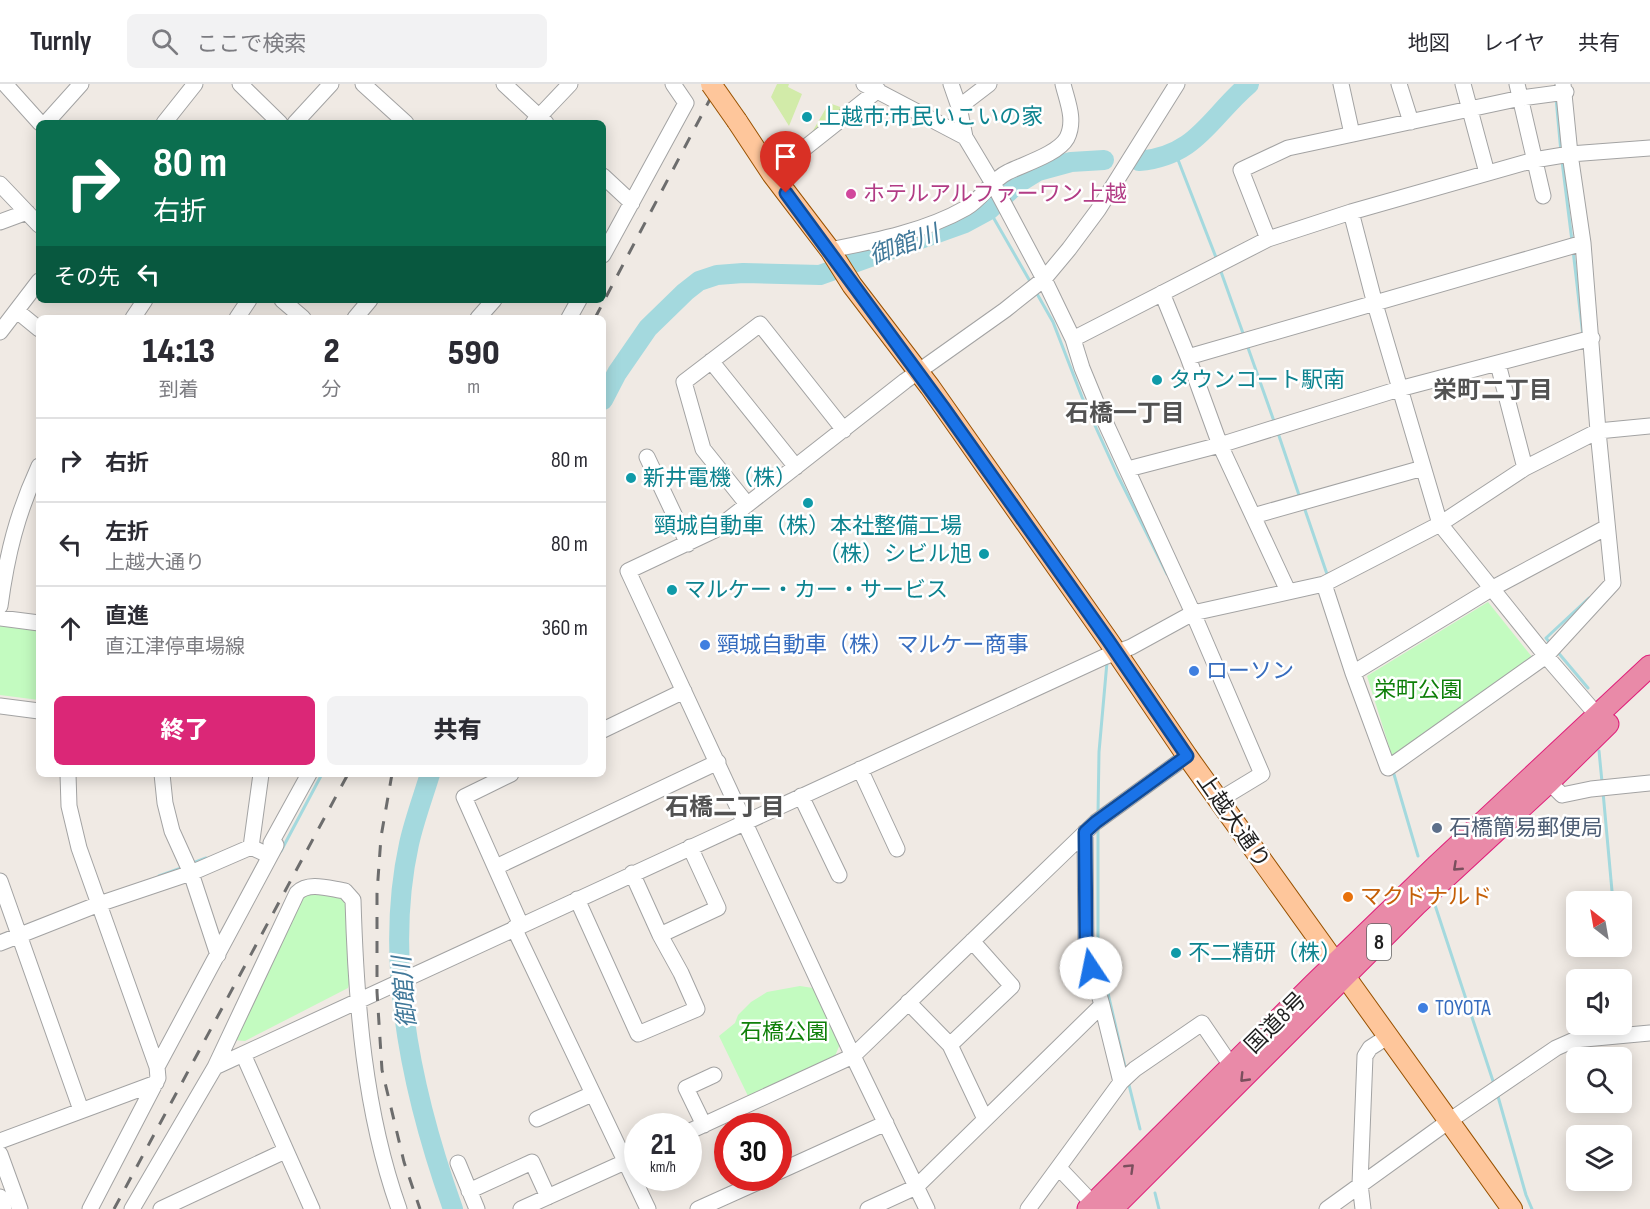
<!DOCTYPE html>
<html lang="ja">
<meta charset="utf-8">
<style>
:root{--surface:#fff;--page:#f2f2f3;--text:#2b2b33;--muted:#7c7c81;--line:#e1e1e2;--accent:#db2777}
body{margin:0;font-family:"Sofia Sans Condensed","Noto Sans JP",sans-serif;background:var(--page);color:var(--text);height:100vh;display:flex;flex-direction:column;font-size:22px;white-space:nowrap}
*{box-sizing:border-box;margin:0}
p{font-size:20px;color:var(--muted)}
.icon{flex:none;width:33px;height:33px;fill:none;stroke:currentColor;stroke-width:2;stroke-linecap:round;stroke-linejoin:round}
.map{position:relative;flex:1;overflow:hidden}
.sheet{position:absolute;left:36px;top:231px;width:570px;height:462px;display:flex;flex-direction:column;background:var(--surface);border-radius:9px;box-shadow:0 3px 15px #0003}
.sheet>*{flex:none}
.top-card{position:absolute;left:36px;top:36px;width:570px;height:183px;border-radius:9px;box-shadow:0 3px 15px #0003;background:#0b6e4f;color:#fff;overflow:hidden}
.needle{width:39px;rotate:329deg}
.tools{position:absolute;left:1566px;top:807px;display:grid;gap:12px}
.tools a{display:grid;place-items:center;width:66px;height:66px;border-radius:9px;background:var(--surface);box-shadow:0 3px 15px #0003;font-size:30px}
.speed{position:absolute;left:624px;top:1029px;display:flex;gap:12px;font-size:30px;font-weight:700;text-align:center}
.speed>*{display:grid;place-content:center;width:78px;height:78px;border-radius:50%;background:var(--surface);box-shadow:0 3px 15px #0003;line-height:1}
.speed small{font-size:15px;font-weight:400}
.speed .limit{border:9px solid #d22;background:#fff;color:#111}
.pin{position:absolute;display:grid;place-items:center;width:51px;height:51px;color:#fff;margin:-62px -26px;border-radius:50% 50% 50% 0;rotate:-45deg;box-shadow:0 0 6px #0007}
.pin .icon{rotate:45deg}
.me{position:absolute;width:66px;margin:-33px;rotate:349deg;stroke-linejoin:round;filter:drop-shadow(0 0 4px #0008)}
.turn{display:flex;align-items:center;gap:21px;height:126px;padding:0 18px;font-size:27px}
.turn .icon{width:78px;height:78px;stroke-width:2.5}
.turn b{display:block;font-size:42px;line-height:51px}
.then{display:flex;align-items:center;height:57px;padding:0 18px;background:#0003;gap:12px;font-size:22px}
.eta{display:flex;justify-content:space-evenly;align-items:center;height:102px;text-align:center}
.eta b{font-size:36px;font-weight:800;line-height:42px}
.cta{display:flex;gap:12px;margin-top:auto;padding:12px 18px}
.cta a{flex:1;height:69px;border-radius:9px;background:var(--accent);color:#fff;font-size:24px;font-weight:800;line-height:69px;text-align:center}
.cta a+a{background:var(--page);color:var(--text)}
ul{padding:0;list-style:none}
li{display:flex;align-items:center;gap:18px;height:84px;padding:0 18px;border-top:2px solid var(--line)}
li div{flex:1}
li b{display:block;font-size:22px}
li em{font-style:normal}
header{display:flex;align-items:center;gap:36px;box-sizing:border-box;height:84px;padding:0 30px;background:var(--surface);border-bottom:2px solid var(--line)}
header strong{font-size:28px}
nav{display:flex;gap:33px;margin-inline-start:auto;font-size:21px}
.search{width:420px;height:54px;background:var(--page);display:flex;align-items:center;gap:15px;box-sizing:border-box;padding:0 21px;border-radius:9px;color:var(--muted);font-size:22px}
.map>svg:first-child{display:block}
.grass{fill:#d2eba9}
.park{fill:#c3fbc0}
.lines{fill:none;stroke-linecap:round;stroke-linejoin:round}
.stream{stroke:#a4d9de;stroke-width:3}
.river{stroke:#a4d9de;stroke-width:20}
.minor-casing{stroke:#a3a3a3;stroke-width:17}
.major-casing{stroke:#995200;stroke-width:22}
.highway-casing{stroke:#df207b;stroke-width:23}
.minor{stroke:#fff;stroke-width:15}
.major{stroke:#fec69b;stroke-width:20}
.highway{stroke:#e98aa8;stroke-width:21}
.rail{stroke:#6d6d6d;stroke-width:3;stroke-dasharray:12 12;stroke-linecap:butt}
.major-bridge-casing{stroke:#995200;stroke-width:22;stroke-linecap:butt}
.major-bridge{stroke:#fec69b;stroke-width:20}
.oneway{stroke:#7a4f5d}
.route-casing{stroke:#114b97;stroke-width:15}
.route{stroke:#1a73e8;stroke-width:10}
.culture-dot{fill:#0f9aa8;stroke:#fff;stroke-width:2}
.hotel-dot{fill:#d1479c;stroke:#fff;stroke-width:2}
.shop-dot{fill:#3f7fe0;stroke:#fff;stroke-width:2}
.service-dot{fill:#5c6f8a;stroke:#fff;stroke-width:2}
.food-dot{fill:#e8710a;stroke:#fff;stroke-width:2}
.labels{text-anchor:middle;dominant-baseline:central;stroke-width:5;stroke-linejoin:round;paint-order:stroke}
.shield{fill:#fff;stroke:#626262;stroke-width:1.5}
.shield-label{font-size:21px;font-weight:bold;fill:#1f1f1f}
.culture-label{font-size:22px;fill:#0d838f;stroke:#fff;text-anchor:start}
.hotel-label{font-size:22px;fill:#b23c85;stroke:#fff;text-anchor:start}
.shop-label{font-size:22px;fill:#366cbe;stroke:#fff;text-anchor:start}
.park-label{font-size:22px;fill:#0f8009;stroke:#fff}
.street-label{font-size:22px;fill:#1f1f1f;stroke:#fff}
.service-label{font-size:22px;fill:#4e5e75;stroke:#fff;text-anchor:start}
.food-label{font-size:22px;fill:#c56008;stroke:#fff;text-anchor:start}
.water-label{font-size:24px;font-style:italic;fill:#407899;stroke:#fff}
.neighbourhood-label{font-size:24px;font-weight:bold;fill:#525252;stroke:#fff}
</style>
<header>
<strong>Turnly</strong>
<div class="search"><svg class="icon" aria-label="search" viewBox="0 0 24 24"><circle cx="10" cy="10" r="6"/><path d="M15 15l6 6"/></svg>ここで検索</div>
<nav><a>地図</a><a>レイヤ</a><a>共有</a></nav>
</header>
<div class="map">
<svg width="1650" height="1125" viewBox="0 0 1650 1125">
<rect width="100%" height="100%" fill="#f0eae4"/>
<!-- grass -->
<path class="grass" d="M 777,0 L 789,0 L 788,3 L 802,10 L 789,42 L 771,13 Z
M 829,19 L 846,25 L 811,50 Z"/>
<!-- park -->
<path class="park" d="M 1488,518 L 1532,573 L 1392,672 L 1367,592 Z
M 0,540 L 39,546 L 39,616 L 0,611 Z
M 308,807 L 345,814 L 350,897 L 348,904 L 245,957 L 233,956 L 300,814 Z
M 800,902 L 813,904 L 840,960 L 835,972 L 748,1012 L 719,952 L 735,939 L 738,931 L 751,918 L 767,908 Z"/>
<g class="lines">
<!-- stream -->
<path class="stream" d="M 1556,14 L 1561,68
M 1175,68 L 1217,176
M 1562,77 L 1572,157
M 989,126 L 1031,199
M 1573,166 L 1583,252
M 1220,185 L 1244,252
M 1036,208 L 1053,238 L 1082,313 L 1117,390 L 1167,490
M 1247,261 L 1275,340
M 1278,349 L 1300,414
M 1304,423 L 1328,493
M 1550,559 L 1546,554 L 1589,514
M 1556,566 L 1588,604
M 1599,667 L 1602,698
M 1393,687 L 1418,772
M 1603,708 L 1613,818
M 1098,730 L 1099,668 L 1107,578
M 1098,745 L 1098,866 L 1126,987
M 281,767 L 322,690
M 193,779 L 206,774
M 159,792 L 184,783
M 1434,818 L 1494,1000
M 1128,997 L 1140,1045
M 1497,1009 L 1526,1111 L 1532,1125
M 1155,1109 L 1159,1125"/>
<!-- river -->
<path class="river" d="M 1139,77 C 1197,72 1210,33 1249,0
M 603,316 L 617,289 L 648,244 L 685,208 L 699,197 L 717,191 L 743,189 L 820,191 L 965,139 L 989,126 L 1017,100 L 1038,87 L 1071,78 L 1104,76
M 430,690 C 423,713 414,737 409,760 C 383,878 413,1013 453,1125"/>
<defs>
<path id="minor" d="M 5,0 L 40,39
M 240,0 L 280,39
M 363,0 L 406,39
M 504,0 L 546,39
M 864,0 L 965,53 L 995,103 L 1044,195 L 1073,255 L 1082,284 L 1096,318 L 1193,529 L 1262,690 L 1219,716
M 951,0 L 959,23 L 965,53
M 1341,0 L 1352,50
M 1399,0 L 1411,38
M 1463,0 L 1487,89
M 1517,0 L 1543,112
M 959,23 L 989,0
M 46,39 L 81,0
M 164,39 L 195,0
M 295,39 L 331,0
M 533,39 L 570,0
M 772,90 L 878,6
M 603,92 L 632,119
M 0,100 L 39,141
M 1351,128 L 1375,220 L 1440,440 L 1546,572 L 1597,631
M 0,138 L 27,128
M 1268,155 L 1241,86 L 1288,64 L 1521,14 L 1566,8
M 830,166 C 875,157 926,147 966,124 C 983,114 991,96 1008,88 C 1024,80 1058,70 1067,54 C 1076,36 1067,17 1063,0
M 603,171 L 686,19 L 673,0
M 1162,209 L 1188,273 L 1220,361 L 1288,507
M 282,216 L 303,234
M 17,227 L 39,245
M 133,234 L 145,216
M 237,234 L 249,216
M 355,234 L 370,216
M 478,234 L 494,216
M 569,234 L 579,216
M 0,248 L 39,197
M 1073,255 L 1268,155 L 1351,128 L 1534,76 L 1570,70 L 1650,64
M 1188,273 L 1583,159
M 711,277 L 796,383
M 1498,280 L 1525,384
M 647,373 L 688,460
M 1128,385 L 1220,361 L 1399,305 L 1592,254
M 747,420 L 703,365 L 684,298 L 760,240 L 844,346
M 1253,432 L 1423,384
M 1324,500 L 1353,589 L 1388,684 L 1546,572 L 1613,499 L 1598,347 L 1583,159 L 1570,70 L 1563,0
M 0,522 C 7,470 17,430 39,382
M 0,534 L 39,539
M 1353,589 L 1491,505 L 1607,443
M 0,622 L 39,627
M 603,646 L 684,607
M 860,685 L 897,765
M 68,690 L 69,722 L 79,764 L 157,983 L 158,994 L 90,1125
M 162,690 L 165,719 L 172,747 L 191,789 L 218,871
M 511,690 L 464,713 L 521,841
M 1549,698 L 1562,711 L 1591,705 L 1650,699
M 801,712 L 839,791
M 1085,748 L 1086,865 L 1102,921 L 1121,998
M 251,763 L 261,690
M 496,783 L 718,678
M 0,797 L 81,1026
M 577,815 L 638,950 L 697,925 L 681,889 L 660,851 L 632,789
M 514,844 L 648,1125
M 660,851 L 718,824 L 690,763
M 0,859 L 99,820 L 191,789 L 251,763 L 270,772
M 908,918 L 950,961 L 985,1035
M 950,961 L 1012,902 L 972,857
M 243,970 L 312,1125
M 157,983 L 276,761 L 271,759 L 309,690
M 215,983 L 297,809 C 309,797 330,805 345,807 L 353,816 C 356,919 364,1027 399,1125
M 537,1035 L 592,1010
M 704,1041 L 686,1004 L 714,991
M 688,1048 L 853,972 L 1096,738 L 1187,672
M 0,1057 L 156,999
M 0,1070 L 20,1125
M 458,1079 L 477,1125
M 1059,1084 L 1098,1125
M 778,1088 L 886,1039
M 469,1107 L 532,1078 L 548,1113
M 0,1113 L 4,1125
M 132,1125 L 215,983 L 1104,573 L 1131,563 L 1193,529 L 1324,500 L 1440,440 L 1525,384 L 1598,347 L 1650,342
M 161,1125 L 285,1067
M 521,1125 L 638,1072
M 698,1125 L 767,1094
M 868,1125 L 916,1103 L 1102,921
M 927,1125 L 853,972 L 628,487 L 715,446 L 905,297 L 1005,226 L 1044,195 L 1069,165 L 1098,126 L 1177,0
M 1028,1125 L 1121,998 L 1135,985 L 1202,939 L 1232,983
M 1327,1125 L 1449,1037 L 1556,964 L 1574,956 L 1650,949
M 1363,1125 L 1360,1100 L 1365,972 L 1370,964 L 1387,953"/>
<path id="major" d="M 737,37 L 772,90 L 830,166 L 852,201 L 930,303 L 1108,556 L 1187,672 L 1512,1125"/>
<path id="highway" d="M 1088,1125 L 1314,900 L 1435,783 L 1650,582
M 1112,1125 L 1416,821 L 1549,698 L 1608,640"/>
</defs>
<!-- minor casing -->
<use href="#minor" class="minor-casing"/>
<!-- major casing -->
<use href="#major" class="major-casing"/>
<!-- highway casing -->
<use href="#highway" class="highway-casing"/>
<!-- minor -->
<use href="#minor" class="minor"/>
<!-- major -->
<use href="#major" class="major"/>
<!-- highway -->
<use href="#highway" class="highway"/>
<!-- rail -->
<path class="rail" d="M 595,234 L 718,0
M 392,690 L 381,753 L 377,809 L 377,908 L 382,986 L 404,1078 L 420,1125
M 114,1125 L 348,690"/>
<defs>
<path id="major-bridge" d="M 711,0 L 737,37"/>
</defs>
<!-- major-bridge casing -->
<use href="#major-bridge" class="major-bridge-casing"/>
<!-- major-bridge -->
<use href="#major-bridge" class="major-bridge"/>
</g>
<!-- one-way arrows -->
<defs><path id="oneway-chevron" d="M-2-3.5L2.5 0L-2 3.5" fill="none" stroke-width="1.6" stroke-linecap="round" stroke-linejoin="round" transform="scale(1.5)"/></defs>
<g class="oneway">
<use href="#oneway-chevron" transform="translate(1457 783) rotate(137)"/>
<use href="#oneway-chevron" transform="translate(1244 994) rotate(134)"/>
<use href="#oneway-chevron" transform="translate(1130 1084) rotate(-44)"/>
</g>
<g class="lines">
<defs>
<path id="route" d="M 786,109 L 943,323 L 1108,556 L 1187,672 L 1096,738 L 1085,748 L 1086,865 L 1091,884"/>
</defs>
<!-- route casing -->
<use href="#route" class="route-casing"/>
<!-- route -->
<use href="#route" class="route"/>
</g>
<!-- markers -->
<g class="culture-dot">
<circle cx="807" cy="33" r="6"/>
<circle cx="1157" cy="296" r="6"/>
<circle cx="631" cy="394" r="6"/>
<circle cx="808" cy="419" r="6"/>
<circle cx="984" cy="470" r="6"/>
<circle cx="672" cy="506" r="6"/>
<circle cx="1176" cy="869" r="6"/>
</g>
<circle class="hotel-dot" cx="851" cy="110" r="6"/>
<g class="shop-dot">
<circle cx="705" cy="561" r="6"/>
<circle cx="1194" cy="587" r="6"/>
<circle cx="1423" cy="924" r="6"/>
</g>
<circle class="service-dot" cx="1437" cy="744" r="6"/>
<circle class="food-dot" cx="1348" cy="813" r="6"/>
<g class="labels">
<!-- shield labels -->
<rect class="shield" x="1367" y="840" width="24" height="36" rx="4.5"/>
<g class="shield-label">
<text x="1379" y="858">8</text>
</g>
<!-- culture labels -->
<g class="culture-label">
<text x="819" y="33">上越市;市民いこいの家</text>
<text x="1169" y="296">タウンコート駅南</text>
<text x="643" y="394">新井電機（株）</text>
<text x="808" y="442" text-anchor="middle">頸城自動車（株）本社整備工場</text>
<text x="972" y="470" text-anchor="end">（株）シビル旭</text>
<text x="684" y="506">マルケー・カー・サービス</text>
<text x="1188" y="869">不二精研（株）</text>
</g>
<!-- hotel labels -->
<g class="hotel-label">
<text x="863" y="110">ホテルアルファーワン上越</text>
</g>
<!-- shop labels -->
<g class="shop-label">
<text x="717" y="561">頸城自動車（株） マルケー商事</text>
<text x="1206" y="587">ローソン</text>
<text x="1435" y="924">TOYOTA</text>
</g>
<!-- park labels -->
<g class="park-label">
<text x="1418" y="606">栄町公園</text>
<text x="784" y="948">石橋公園</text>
</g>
<!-- street labels -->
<g class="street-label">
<text transform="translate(1233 737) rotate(55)">上越大通り</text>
<text transform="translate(1276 939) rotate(-45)">国道8号</text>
</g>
<!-- service labels -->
<g class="service-label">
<text x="1449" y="744">石橋簡易郵便局</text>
</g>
<!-- food labels -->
<g class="food-label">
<text x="1360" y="813">マクドナルド</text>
</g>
<!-- water labels -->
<g class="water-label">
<text transform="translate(904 161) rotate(-20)">御館川</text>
<text transform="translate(405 908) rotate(-95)">御館川</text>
</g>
<!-- neighbourhood labels -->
<g class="neighbourhood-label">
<text x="1493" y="306">栄町二丁目</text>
<text x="1125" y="329">石橋一丁目</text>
<text x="725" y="723">石橋二丁目</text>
</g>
</g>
</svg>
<div class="tools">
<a><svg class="needle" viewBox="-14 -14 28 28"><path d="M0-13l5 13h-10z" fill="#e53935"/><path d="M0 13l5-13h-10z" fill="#7c7c81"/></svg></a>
<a><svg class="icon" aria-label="sound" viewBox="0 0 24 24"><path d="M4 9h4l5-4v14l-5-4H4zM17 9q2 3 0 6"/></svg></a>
<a><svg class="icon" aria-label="search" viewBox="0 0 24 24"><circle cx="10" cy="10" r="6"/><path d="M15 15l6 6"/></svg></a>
<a><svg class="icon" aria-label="layers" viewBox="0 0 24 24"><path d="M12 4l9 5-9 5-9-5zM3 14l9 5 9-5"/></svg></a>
</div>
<div class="speed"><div>21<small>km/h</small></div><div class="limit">30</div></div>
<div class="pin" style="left:786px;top:109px;background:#d93025"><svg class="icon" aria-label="arrive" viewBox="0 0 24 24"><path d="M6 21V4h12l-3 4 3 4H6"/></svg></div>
<svg class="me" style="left:1091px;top:884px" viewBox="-20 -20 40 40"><circle r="19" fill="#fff"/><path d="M0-13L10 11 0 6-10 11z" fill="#1a73e8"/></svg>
<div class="top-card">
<div class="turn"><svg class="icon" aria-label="right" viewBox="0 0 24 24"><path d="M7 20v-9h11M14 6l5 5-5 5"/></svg><div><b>80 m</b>右折</div></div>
<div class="then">その先<svg class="icon" aria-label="left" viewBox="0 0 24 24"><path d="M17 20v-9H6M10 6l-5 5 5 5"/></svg></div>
</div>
<section class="sheet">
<div class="eta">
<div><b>14:13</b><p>到着</p></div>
<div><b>2</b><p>分</p></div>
<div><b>590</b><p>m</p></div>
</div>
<ul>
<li><svg class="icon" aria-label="right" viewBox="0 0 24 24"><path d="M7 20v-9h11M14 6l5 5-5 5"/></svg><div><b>右折</b></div><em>80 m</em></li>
<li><svg class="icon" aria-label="left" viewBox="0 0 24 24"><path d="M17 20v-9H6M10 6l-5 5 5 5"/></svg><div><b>左折</b><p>上越大通り</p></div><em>80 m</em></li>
<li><svg class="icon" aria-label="ahead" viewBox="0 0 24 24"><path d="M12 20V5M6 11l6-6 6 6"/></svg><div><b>直進</b><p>直江津停車場線</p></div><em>360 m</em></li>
</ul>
<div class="cta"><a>終了</a><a>共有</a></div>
</section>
</div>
